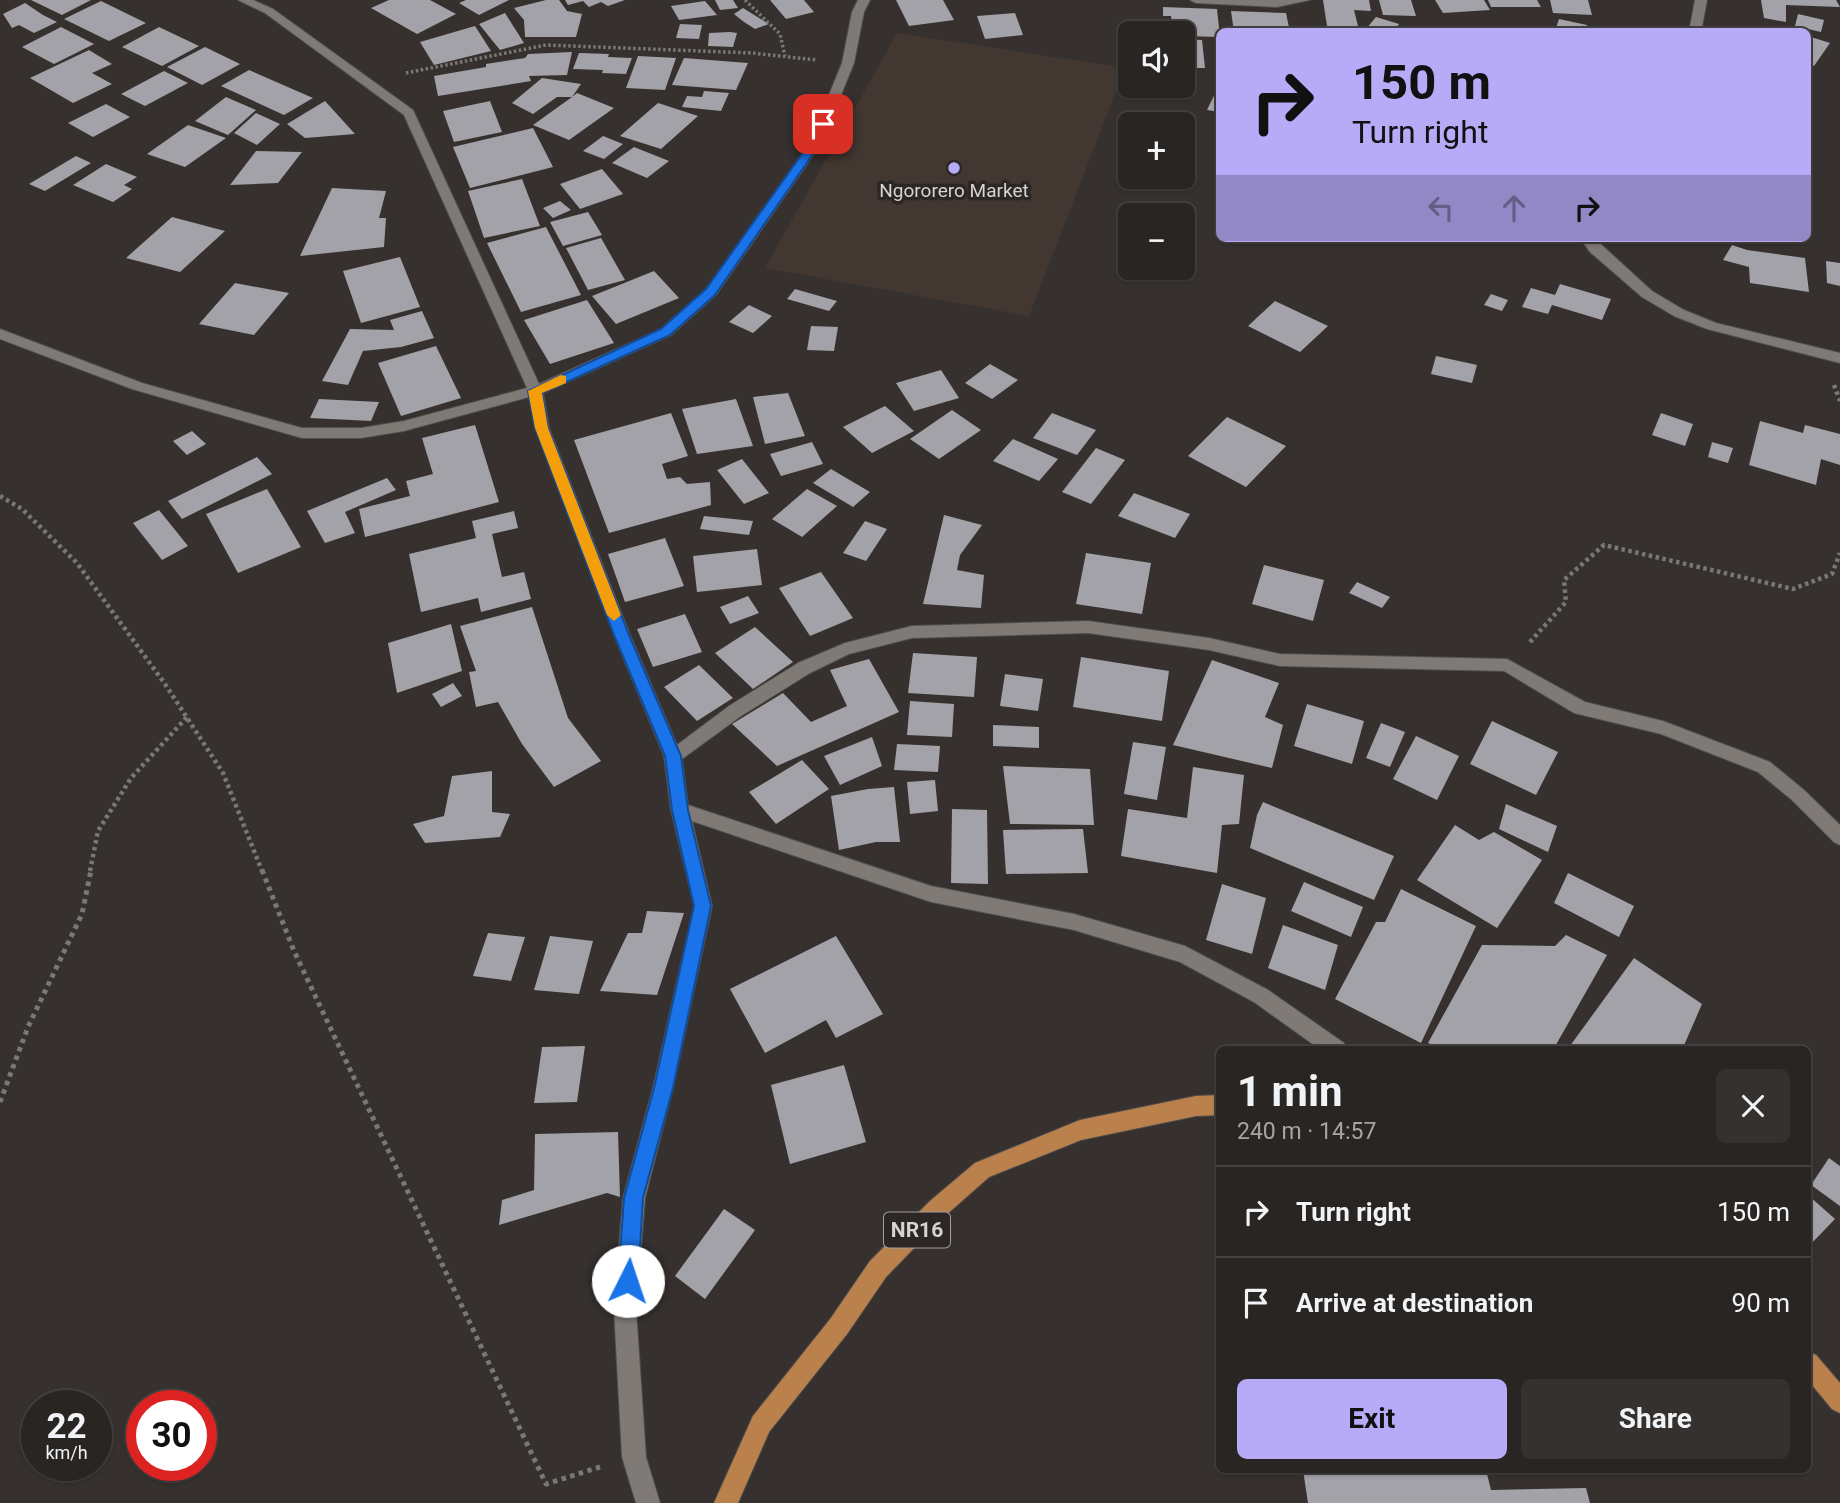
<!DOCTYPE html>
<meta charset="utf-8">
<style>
:root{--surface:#282522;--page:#34312f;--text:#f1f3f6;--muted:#a5a5a5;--line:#444240;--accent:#b7abf8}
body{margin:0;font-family:Roboto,sans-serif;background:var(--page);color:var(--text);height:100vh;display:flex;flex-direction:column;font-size:26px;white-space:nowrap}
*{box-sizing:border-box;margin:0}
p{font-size:23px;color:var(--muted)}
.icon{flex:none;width:38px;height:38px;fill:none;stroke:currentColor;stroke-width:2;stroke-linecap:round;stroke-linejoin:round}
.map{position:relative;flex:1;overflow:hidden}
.sheet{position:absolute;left:1216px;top:1046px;width:595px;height:427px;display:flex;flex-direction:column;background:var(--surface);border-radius:10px;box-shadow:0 2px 5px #0004,0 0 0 2px var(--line)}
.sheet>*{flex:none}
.hud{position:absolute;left:1216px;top:28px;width:595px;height:214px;border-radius:10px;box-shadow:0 2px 5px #0004,0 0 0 2px var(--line);background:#b7abf8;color:#111;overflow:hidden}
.fabs{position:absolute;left:1118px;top:21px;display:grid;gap:14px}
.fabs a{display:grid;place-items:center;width:77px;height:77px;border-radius:10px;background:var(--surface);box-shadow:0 2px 5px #0004,0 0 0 2px var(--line);font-size:35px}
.speed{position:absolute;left:21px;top:1390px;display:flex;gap:14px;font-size:35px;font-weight:700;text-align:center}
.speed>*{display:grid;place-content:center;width:91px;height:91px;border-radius:50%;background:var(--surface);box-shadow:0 2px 5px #0004,0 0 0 2px var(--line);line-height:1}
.speed small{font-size:18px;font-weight:400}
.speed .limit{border:10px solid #d22;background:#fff;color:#111}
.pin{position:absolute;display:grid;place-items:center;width:60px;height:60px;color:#fff;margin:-30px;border-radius:14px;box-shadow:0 4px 10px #0006}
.me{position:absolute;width:77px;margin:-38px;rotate:4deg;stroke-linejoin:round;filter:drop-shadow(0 0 5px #0008)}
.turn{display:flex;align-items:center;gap:24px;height:147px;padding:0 21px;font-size:32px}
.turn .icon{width:91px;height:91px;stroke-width:2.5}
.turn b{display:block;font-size:49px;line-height:60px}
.lanes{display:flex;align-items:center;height:66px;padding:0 21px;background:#0003;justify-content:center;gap:35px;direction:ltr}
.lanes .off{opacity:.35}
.round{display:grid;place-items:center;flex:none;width:74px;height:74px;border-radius:10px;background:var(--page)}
.head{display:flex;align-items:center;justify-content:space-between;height:119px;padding:0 21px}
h1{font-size:42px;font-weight:700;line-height:52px}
.cta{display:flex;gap:14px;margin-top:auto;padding:14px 21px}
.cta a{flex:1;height:80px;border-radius:10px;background:var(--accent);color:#111;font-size:28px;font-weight:700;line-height:80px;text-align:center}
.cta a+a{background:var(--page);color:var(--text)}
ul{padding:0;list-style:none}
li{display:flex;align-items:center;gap:21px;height:91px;padding:0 21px;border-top:2px solid var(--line)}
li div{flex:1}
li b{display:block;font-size:26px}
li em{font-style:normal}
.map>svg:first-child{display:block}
.built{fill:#423831}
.building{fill:#a2a2a8}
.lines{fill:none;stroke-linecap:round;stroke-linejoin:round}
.minor-casing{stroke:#514d4a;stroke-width:2}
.major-casing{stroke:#514d4a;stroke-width:2}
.path-far2{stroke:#7b7774;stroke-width:3.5;stroke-dasharray:2.5 2.5;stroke-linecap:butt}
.path-far1{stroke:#7b7774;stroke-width:4.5;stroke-dasharray:3.5 3.5;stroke-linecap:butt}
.path{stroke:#7b7774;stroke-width:5;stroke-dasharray:4.5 4.5;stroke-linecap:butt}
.minor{fill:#7f7a76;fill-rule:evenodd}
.major{fill:#bb814d;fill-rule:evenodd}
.route{fill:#1a73e8;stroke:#114b97;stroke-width:2}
.slow{fill:#f59e0b}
.poi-dot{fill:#b7abf8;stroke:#2c2724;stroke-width:2.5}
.labels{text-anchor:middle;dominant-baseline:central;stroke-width:7;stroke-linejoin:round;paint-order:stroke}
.far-poi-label{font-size:19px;fill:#d6d3d1;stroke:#2c2724}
.shield{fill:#2c2724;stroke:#a39f9d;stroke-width:2}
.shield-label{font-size:21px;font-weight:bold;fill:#d6d3d1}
</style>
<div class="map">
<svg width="1840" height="1503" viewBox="0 0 1840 1503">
<rect width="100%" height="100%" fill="#36312e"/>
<!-- built -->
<path class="built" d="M 897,33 L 1125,68 L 1029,316 L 765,268 Z"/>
<!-- building -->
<path class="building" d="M 31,0 L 91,0 L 62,15 Z
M 389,0 L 430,0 L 456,14 L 417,34 L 371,8 Z
M 466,0 L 509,0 L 479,15 L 459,3 Z
M 546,0 L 559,0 L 567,11 L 582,14 L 576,37 L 525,37 L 524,20 L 514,8 Z
M 565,0 L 625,0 L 608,6 L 601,2 L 589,7 L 583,1 L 568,5 Z
M 715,0 L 733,0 L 738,8 L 720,10 Z
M 770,0 L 804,0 L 814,12 L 786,19 Z
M 896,0 L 943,0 L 954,20 L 909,26 Z
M 1323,0 L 1369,0 L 1371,11 L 1354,10 L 1358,26 L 1327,26 Z
M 1379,0 L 1411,0 L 1416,16 L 1383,15 Z
M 1435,0 L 1484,0 L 1490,10 L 1443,13 Z
M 1488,0 L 1537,0 L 1541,7 L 1491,7 Z
M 1550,0 L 1588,0 L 1592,15 L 1553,13 Z
M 1761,0 L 1836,0 L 1840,7 L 1786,5 L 1786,22 L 1764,18 Z
M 101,1 L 146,23 L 109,41 L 64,19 Z
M 705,1 L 717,15 L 679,20 L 671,6 Z
M 25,3 L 43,15 L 57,22 L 34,33 L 19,25 L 12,28 L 3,14 Z
M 1163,7 L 1217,9 L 1220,37 L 1183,36 L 1182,25 L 1172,25 L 1171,16 L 1163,16 Z
M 743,8 L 769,24 L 755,29 L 744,22 L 734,14 Z
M 1231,11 L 1286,13 L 1290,32 L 1234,32 Z
M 505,13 L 524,43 L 500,50 L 479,24 Z
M 1015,13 L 1023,35 L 985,39 L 977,16 Z
M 1798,14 L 1824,20 L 1821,32 L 1795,26 Z
M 1376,17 L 1399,24 L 1394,32 L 1366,29 Z
M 1559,19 L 1587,25 L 1585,32 L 1556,28 Z
M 680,24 L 702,25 L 699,39 L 676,38 Z
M 475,26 L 491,51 L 434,65 L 420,42 Z
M 61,27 L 94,44 L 54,64 L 22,47 Z
M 159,27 L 199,46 L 162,66 L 122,47 Z
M 709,33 L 730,32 L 737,33 L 733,47 L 708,46 Z
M 1808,36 L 1830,43 L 1814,66 L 1808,64 Z
M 1183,39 L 1202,40 L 1205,68 L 1183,68 Z
M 205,47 L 240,64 L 202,85 L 167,67 Z
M 89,50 L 112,64 L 92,73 L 112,84 L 73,103 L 30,78 Z
M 572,52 L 567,75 L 529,76 L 531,81 L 438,96 L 434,76 L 486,67 L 486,64 L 525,58 L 528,54 Z
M 579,53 L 609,54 L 608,57 L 632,58 L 626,74 L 602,73 L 603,70 L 573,69 Z
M 638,56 L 676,58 L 665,90 L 626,88 Z
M 684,58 L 748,63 L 736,90 L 672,85 Z
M 249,70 L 313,98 L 284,115 L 221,86 Z
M 164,71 L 188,83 L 145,106 L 121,94 Z
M 542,78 L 581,84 L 572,97 L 577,93 L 614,108 L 569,140 L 533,125 L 572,97 L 557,97 L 533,114 L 512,103 Z
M 1220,83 L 1220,112 L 1207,110 Z
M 704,91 L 729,93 L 721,111 L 682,107 L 687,96 L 702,97 Z
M 226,97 L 256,110 L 228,135 L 195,121 Z
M 325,101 L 355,134 L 305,138 L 287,124 Z
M 490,101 L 502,132 L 454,142 L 443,111 Z
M 658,103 L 698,116 L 661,149 L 620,136 Z
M 106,104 L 130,117 L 93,137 L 68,123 Z
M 256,113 L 280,124 L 257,145 L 234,133 Z
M 188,125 L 226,138 L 185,167 L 147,154 Z
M 533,128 L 553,167 L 470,188 L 453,147 Z
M 603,136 L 623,144 L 604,159 L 583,151 Z
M 634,147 L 669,161 L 647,178 L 612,163 Z
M 256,151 L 302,152 L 278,183 L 230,185 Z
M 76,156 L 91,163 L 45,191 L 29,184 Z
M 106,164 L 137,177 L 124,185 L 132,189 L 113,202 L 73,185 Z
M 602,169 L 623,194 L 580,209 L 560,184 Z
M 522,179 L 540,226 L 484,238 L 468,191 Z
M 332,188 L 386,191 L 379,218 L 386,218 L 384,247 L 300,256 Z
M 560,201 L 571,210 L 553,218 L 543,208 Z
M 588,212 L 602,235 L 563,246 L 550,222 Z
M 172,217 L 225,231 L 180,272 L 126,258 Z
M 546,227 L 581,295 L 521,312 L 487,243 Z
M 601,238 L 625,280 L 588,290 L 566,248 Z
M 1732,245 L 1747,250 L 1805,258 L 1809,292 L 1750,283 L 1749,267 L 1723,260 Z
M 400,257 L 420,307 L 361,323 L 343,271 Z
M 1826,261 L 1840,263 L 1840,286 L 1827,283 Z
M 654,271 L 679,298 L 616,324 L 592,296 Z
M 235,283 L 289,293 L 254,335 L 199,324 Z
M 1560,284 L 1611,299 L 1602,320 L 1552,305 L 1548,314 L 1522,307 L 1531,288 L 1555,295 Z
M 795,289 L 837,301 L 829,311 L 787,299 Z
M 1491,294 L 1508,300 L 1502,311 L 1484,305 Z
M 587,300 L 614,343 L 550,364 L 524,320 Z
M 1275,301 L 1328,326 L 1300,352 L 1248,326 Z
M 749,305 L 772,316 L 753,333 L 729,322 Z
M 422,311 L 434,338 L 401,347 L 363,351 L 348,385 L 322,381 L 350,329 L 394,330 L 390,320 Z
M 811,326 L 838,327 L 834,351 L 807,350 Z
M 436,346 L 461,398 L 401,416 L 378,363 Z
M 1436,356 L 1477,365 L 1472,383 L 1431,374 Z
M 990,364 L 1018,380 L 992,399 L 965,383 Z
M 941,370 L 959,398 L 914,411 L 896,383 Z
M 788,393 L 805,436 L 765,444 L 753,397 Z
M 319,399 L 379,402 L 371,421 L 310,418 Z
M 736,399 L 753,446 L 697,454 L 682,409 Z
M 885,406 L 914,431 L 872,453 L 843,427 Z
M 952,410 L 981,430 L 939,459 L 910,439 Z
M 671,413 L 688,456 L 662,464 L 667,479 L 680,477 L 687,484 L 710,482 L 711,505 L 609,533 L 574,440 Z
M 1052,413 L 1096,430 L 1077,455 L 1033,438 Z
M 1661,413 L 1693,424 L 1685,446 L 1652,435 Z
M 1227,417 L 1286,446 L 1246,487 L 1188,456 Z
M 1760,421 L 1803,433 L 1805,425 L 1840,434 L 1840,465 L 1821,459 L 1816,485 L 1749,465 Z
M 475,425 L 499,502 L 365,537 L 359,509 L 410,496 L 406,481 L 433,474 L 422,438 Z
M 192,431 L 206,444 L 187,455 L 173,441 Z
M 1013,439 L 1058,459 L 1039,481 L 993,461 Z
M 812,442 L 823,464 L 781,476 L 770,454 Z
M 1712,442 L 1733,448 L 1728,463 L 1708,457 Z
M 1096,448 L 1125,460 L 1091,504 L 1062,492 Z
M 257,457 L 272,474 L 182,519 L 168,501 Z
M 742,459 L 769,493 L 744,504 L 717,470 Z
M 831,469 L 870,492 L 853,507 L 813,483 Z
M 387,478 L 396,490 L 345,512 L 355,533 L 325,543 L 307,511 Z
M 267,489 L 301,547 L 238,573 L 206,514 Z
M 807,489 L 837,506 L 802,537 L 772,519 Z
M 1134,493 L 1190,514 L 1175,538 L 1118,516 Z
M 159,510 L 188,546 L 162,560 L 133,523 Z
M 514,511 L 518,528 L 492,534 L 502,577 L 524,572 L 531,599 L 481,612 L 478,598 L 421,612 L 409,554 L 476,538 L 472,521 Z
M 944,515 L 982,525 L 960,555 L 957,570 L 984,575 L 981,608 L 923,604 Z
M 704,516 L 753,521 L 749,535 L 700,529 Z
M 865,521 L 887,529 L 866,561 L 843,553 Z
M 665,538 L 684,586 L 625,602 L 608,554 Z
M 757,549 L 762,585 L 697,592 L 693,556 Z
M 1086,553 L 1151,563 L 1142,614 L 1076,604 Z
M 1264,565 L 1324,580 L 1313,621 L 1252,604 Z
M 821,572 L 853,618 L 810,636 L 779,588 Z
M 1357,582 L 1390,597 L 1382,608 L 1349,593 Z
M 748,596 L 759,613 L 730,624 L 720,607 Z
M 532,607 L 568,718 L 601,761 L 554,787 L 522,744 L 498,702 L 476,707 L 469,672 L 476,671 L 460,626 Z
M 685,614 L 702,652 L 653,667 L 637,629 Z
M 451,624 L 462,671 L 397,693 L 388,643 Z
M 755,627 L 793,662 L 753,689 L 715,653 Z
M 913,653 L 977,657 L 974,697 L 908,693 Z
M 1081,657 L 1169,671 L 1162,721 L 1073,707 Z
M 869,659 L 899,712 L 777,766 L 732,724 L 783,693 L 811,722 L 847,706 L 830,670 Z
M 1212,660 L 1279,683 L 1265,717 L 1283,725 L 1272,768 L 1173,745 Z
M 699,665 L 733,698 L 697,721 L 664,687 Z
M 1005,674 L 1043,679 L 1038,711 L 1000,706 Z
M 453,683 L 462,696 L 441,707 L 432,694 Z
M 910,701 L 954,704 L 952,737 L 907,735 Z
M 1307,704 L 1364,721 L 1352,764 L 1294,746 Z
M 1492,721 L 1558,752 L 1536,795 L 1470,764 Z
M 1381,723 L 1405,732 L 1390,767 L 1366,758 Z
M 993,725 L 1039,727 L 1039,748 L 993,746 Z
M 1416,736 L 1459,756 L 1437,800 L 1393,779 Z
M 872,737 L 882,766 L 840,785 L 824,756 Z
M 1133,742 L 1166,747 L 1157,800 L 1124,794 Z
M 897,744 L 940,746 L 938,772 L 894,770 Z
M 802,760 L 829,789 L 776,824 L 749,792 Z
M 1003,766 L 1090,769 L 1094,825 L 1010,824 Z
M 1193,767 L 1244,775 L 1239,824 L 1222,825 L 1217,873 L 1121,856 L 1128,809 L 1187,818 Z
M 492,771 L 492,812 L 510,814 L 500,837 L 425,843 L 413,824 L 444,816 L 452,776 Z
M 935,780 L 938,811 L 910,814 L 907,782 Z
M 894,787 L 900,842 L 876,842 L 839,850 L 831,796 L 868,789 Z
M 1263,802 L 1394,856 L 1374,900 L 1250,848 L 1257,815 Z
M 1506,804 L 1557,826 L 1548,852 L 1499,829 Z
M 952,809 L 987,810 L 988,884 L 951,883 Z
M 1455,825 L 1479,840 L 1494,832 L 1542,860 L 1497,928 L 1417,880 Z
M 1083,829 L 1088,873 L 1006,874 L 1003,830 Z
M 1568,873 L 1634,906 L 1619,937 L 1554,903 Z
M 1304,882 L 1363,907 L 1351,937 L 1291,911 Z
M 1222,884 L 1266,898 L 1252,954 L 1206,940 Z
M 1401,889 L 1476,926 L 1421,1043 L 1335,999 L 1376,922 L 1385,922 Z
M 647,911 L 684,913 L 657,995 L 600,991 L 628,933 L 642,933 Z
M 1283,925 L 1338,945 L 1325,990 L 1268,968 Z
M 488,933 L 525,937 L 511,981 L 473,976 Z
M 1566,935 L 1607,955 L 1553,1050 L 1446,1050 L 1428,1043 L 1482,945 L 1555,946 Z
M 550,936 L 593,941 L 579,994 L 534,990 Z
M 836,936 L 883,1014 L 836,1038 L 826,1020 L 765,1053 L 730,989 Z
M 1634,958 L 1702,1004 L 1682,1050 L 1567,1050 Z
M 585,1046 L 577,1102 L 534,1103 L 542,1047 Z
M 844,1065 L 866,1142 L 790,1164 L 771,1085 Z
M 618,1132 L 620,1197 L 607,1193 L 499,1225 L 502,1200 L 534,1190 L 535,1134 Z
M 1829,1158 L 1840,1166 L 1840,1206 L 1811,1185 Z
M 1808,1195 L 1835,1219 L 1808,1247 Z
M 724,1209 L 755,1230 L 705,1299 L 675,1276 Z
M 1303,1470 L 1486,1470 L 1491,1490 L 1586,1488 L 1590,1503 L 1308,1503 Z"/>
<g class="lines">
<defs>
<path id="minor" d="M 238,0 L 253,0 L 273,9 L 413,110 L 539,384 L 661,329 L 706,289 L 809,144 L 842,63 L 852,12 L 858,0 L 870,0 L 864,12 L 854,63 L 821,144 L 716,295 L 671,335 L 543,393 L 549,428 L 630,635 L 677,745 L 729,706 L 798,663 L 845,643 L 912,626 L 1088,621 L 1209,638 L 1280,654 L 1507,659 L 1585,702 L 1663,721 L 1770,762 L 1804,790 L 1840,825 L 1840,845 L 1834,842 L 1792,800 L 1758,772 L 1661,734 L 1574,713 L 1504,671 L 1280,666 L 1209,650 L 1088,633 L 912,638 L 849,654 L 810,673 L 741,716 L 682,759 L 688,805 L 931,886 L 1074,914 L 1185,946 L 1268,990 L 1344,1043 L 1347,1050 L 1321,1050 L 1254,1002 L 1180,962 L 1074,930 L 931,902 L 692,821 L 712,906 L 673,1088 L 645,1198 L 636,1309 L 646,1457 L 660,1503 L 636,1503 L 622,1457 L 614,1309 L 623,1198 L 653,1088 L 694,906 L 671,810 L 664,756 L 614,635 L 535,428 L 529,397 L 404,431 L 361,438 L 302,438 L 132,389 L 0,339 L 0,329 L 142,383 L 302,428 L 361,428 L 404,421 L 527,388 L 404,115 L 265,13 Z
M 1190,0 L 1310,0 L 1277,7 L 1196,3 Z
M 1695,0 L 1707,0 L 1701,32 L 1689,32 Z
M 1580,238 L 1594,238 L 1652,291 L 1684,310 L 1716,323 L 1840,353 L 1840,363 L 1707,329 L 1674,316 L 1642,297 L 1590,252 Z"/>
<path id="major" d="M 1220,1095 L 1220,1115 L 1196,1116 L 1081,1140 L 989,1177 L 946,1215 L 886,1277 L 847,1334 L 769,1432 L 738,1503 L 714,1503 L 753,1416 L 831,1318 L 870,1261 L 930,1201 L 975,1163 L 1080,1120 L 1196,1096 Z
M 1808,1352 L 1816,1355 L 1840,1383 L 1840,1413 L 1832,1409 L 1808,1380 Z"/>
</defs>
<!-- minor casing -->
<use href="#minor" class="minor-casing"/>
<!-- major casing -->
<use href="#major" class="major-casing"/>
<!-- path-far2 -->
<path class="path-far2" d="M 745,0 L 780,34 L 785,56
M 406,73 L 546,45 L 752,53 L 817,60"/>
<!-- path-far1 -->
<path class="path-far1" d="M 1834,385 L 1840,401
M 0,496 L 22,509 L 77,563 L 165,684 L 223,773 L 262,871
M 1530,642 L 1566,602 L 1564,580 L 1604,545 L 1793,589 L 1832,574 L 1840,553
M 90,871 L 98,831 L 131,778 L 187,717"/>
<!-- path -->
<path class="path" d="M 262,870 L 294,951 L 546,1484 L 600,1467
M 0,1102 L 28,1027 L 82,914 L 91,870"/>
<!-- minor -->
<use href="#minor" class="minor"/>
<!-- major -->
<use href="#major" class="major"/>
</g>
<!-- route -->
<path class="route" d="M 819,122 L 829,124 L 820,144 L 715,295 L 670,335 L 542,393 L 548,428 L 629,635 L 681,756 L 688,810 L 711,906 L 673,1088 L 643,1198 L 638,1281 L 635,1288 L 628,1291 L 620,1288 L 618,1281 L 624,1198 L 654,1088 L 694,906 L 672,810 L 665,756 L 614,635 L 535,428 L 528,391 L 661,329 L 706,289 L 809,144 Z"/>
<!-- slow -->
<path class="slow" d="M 561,375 L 566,376 L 566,383 L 542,393 L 548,428 L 621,615 L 614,621 L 607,615 L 535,428 L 528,391 Z"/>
<!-- markers -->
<circle class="poi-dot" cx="954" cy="168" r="7"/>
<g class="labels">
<!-- far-poi labels -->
<g class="far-poi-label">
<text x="954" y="190">Ngororero Market</text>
</g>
<!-- shield labels -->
<rect class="shield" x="884" y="1212.5" width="66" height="35" rx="5"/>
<g class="shield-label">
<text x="917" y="1230">NR16</text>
</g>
</g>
</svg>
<div class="fabs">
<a><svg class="icon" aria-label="sound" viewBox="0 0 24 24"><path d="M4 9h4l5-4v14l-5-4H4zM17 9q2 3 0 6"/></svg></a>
<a>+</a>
<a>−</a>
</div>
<div class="speed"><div>22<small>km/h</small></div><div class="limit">30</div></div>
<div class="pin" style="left:823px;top:124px;background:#d93025"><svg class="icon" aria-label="arrive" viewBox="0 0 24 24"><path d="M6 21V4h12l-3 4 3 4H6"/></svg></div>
<svg class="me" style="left:628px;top:1281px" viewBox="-20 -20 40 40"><circle r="19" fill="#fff"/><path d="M0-13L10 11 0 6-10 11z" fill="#1a73e8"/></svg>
<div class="hud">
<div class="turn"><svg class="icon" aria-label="right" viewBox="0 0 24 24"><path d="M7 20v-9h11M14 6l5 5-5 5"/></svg><div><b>150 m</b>Turn right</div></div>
<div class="lanes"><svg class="icon off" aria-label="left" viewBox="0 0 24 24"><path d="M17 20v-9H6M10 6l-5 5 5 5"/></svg><svg class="icon off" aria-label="ahead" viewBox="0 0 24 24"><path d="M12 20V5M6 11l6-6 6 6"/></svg><svg class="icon" aria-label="right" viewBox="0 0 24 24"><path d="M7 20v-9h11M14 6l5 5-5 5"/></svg></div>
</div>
<section class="sheet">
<div class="head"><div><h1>1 min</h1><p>240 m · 14:57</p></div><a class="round"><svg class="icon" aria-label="close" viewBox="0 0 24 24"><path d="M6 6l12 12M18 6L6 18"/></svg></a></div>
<ul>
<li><svg class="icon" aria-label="right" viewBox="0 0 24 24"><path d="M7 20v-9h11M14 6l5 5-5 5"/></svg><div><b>Turn right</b></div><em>150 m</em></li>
<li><svg class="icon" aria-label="arrive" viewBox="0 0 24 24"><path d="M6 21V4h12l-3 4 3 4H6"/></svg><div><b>Arrive at destination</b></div><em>90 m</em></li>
</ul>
<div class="cta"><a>Exit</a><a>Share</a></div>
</section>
</div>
